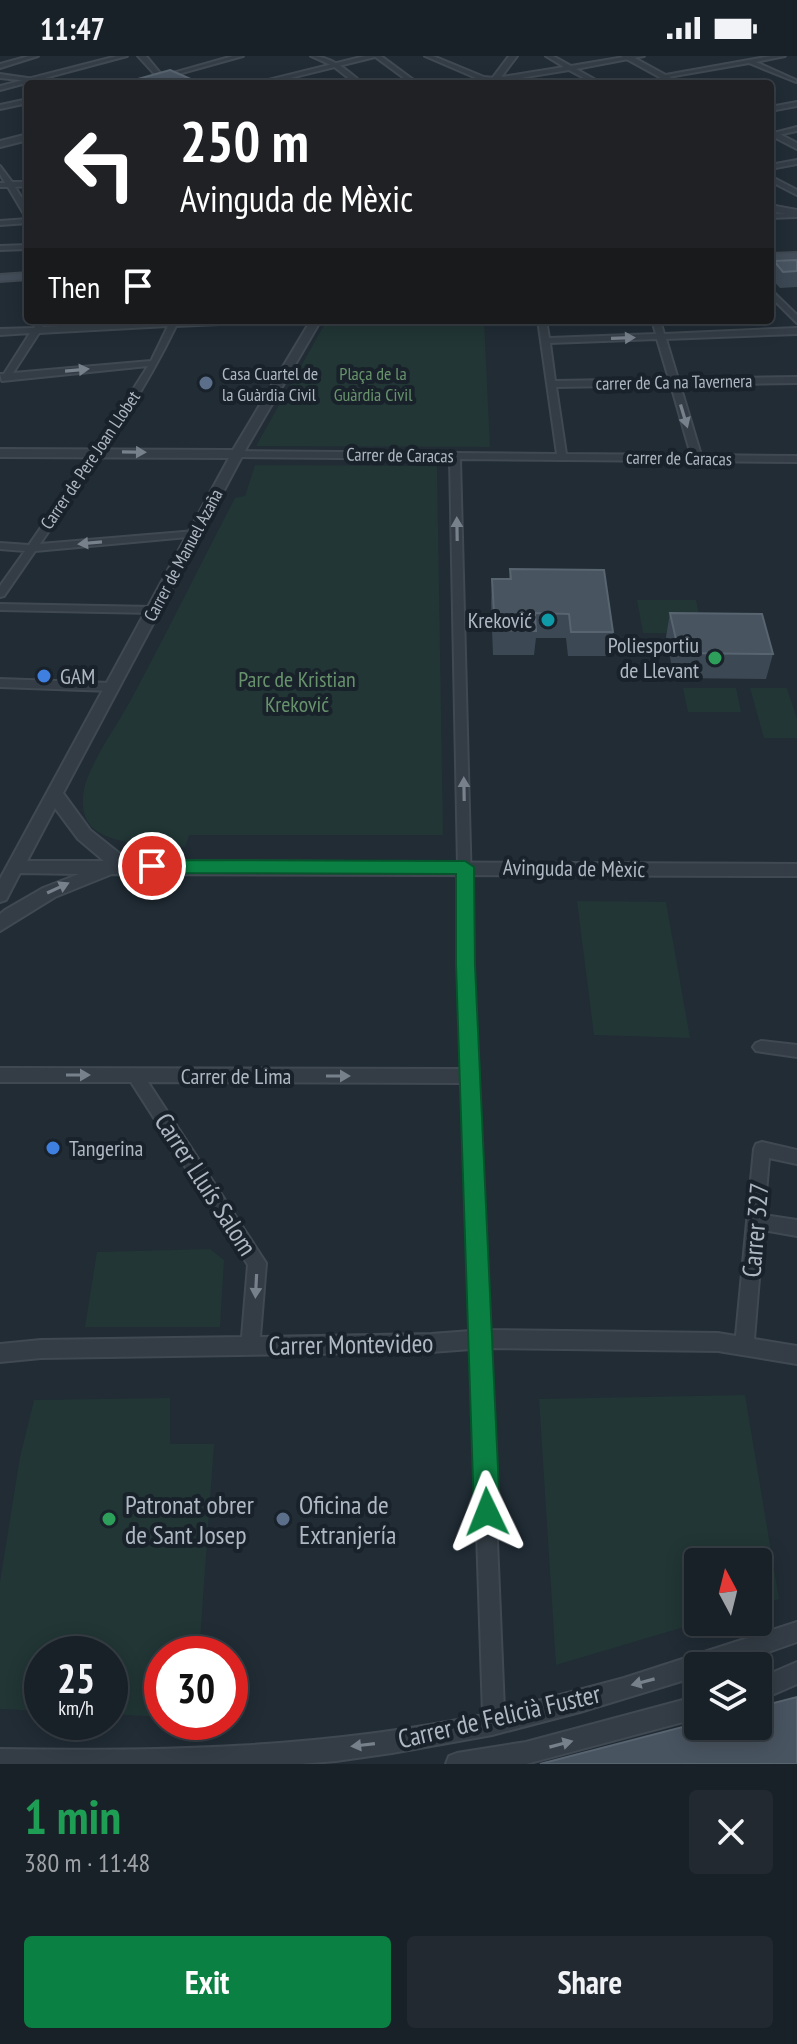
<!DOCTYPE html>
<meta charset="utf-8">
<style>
:root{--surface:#192128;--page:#222930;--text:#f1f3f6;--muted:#9fa3a8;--line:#373e45;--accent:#0b8043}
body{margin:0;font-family:"PT Sans Narrow",sans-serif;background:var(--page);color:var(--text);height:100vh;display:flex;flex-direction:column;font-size:30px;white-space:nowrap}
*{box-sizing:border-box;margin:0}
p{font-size:26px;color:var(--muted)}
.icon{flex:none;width:44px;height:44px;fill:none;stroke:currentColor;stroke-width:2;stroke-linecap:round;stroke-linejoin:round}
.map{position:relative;height:1708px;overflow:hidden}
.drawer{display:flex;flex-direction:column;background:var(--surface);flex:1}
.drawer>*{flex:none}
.guide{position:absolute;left:24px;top:24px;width:750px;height:244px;border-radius:8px;box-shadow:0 4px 20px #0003,0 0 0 2px var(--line);background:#202124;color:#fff;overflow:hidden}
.needle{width:52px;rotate:353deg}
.fabs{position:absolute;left:684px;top:1492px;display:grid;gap:16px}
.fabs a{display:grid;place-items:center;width:88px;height:88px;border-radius:8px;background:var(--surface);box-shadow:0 4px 20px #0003,0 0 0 2px var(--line);font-size:40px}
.speed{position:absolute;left:24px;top:1580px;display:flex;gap:16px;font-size:40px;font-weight:700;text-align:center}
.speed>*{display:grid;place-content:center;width:104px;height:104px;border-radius:50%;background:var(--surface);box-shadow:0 4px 20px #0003,0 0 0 2px var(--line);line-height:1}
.speed small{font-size:20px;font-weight:400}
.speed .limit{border:12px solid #d22;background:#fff;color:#111}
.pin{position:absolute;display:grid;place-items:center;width:68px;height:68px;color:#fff;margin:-34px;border:4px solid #fff;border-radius:50%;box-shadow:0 2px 8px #0007}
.me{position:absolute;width:88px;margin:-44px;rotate:358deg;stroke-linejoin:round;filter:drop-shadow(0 0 6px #0008)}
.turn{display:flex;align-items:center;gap:28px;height:168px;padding:0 24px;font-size:36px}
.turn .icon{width:104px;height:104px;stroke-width:2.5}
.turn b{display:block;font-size:56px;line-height:68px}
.then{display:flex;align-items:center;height:76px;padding:0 24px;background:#0003;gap:16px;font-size:30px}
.round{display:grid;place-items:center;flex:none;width:84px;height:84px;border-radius:8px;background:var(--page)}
.overview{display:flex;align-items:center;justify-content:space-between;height:136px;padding:0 24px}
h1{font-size:48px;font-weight:700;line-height:60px;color:#1e9e55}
.cta{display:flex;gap:16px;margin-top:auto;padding:16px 24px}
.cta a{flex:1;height:92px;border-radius:8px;background:var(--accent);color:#fff;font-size:32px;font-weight:700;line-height:92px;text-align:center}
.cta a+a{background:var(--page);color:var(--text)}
.status{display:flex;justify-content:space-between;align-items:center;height:56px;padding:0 40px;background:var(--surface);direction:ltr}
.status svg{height:22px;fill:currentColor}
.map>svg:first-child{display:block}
.green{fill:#223636}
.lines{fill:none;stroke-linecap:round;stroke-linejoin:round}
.minor-casing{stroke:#404952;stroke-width:4}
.tertiary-casing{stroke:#404952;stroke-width:4}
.secondary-casing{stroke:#404952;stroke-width:4}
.minor{fill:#343d46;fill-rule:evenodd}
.tertiary{fill:#343d46;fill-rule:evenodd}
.secondary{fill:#424d59;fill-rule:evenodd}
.wall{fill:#3c4854}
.building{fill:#485460;stroke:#586470;stroke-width:2}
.oneway{fill:#77818b}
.route{fill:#0b8043;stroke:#07532c;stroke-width:2}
.service-dot{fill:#5c6f8a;stroke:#19222a;stroke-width:3}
.culture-dot{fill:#0f9aa8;stroke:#19222a;stroke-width:3}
.leisure-dot{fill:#2e9e5b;stroke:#19222a;stroke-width:3}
.shop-dot{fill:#3f7fe0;stroke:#19222a;stroke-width:3}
.labels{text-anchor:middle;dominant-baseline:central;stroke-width:8;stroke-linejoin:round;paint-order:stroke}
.far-poi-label{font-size:18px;fill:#aeb8c3;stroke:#19222a;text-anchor:start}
.far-park-label{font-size:18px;fill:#67926c;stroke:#19222a}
.far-street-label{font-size:18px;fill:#aeb8c3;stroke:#19222a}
.poi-label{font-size:22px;fill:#aeb8c3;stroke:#19222a;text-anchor:end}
.park-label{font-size:22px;fill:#67926c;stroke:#19222a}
.street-label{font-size:22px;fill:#aeb8c3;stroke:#19222a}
.near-street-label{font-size:26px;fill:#aeb8c3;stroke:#19222a}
.near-poi-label{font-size:26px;fill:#aeb8c3;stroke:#19222a;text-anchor:start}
</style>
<div class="status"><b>11:47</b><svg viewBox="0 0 49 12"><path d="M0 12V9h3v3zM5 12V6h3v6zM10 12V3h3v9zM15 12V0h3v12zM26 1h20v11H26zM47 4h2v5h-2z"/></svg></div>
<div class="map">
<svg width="797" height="1708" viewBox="0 0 797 1708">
<rect width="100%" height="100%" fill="#212c35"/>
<!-- green -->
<path class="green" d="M 327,264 L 484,264 L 490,391 L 256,390 Z
M 255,409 L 437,410 L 443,779 L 189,779 L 185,791 C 159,789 95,791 85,760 C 81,747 83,730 89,718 C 101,690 120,665 134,638 C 169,573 201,507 235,442 L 245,440 Z
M 637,544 L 696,544 L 703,578 L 643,577 Z
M 683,632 L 736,632 L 741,656 L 688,656 Z
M 750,632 L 787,632 L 797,663 L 797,682 L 764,682 Z
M 577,845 L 666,846 L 690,982 L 594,979 Z
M 210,1193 L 224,1204 L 220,1271 L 85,1271 L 97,1196 Z
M 745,1339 L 779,1543 L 758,1549 L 758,1506 L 698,1506 L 698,1566 L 701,1566 L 556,1609 L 539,1343 Z
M 170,1342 L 170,1388 L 214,1388 L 199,1598 L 162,1598 L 162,1661 L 110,1658 L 110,1598 L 42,1598 L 42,1655 L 0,1653 L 0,1526 L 20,1401 L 34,1344 Z"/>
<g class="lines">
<defs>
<path id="minor" d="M 29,0 L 38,0 L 0,12 L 0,8 Z
M 117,0 L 127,0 L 0,34 L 0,30 Z
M 233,0 L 243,0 L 164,22 L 159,21 Z
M 311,0 C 331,0 349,15 363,28 L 356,28 L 333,10 Z
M 374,0 L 381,0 L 419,28 L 412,28 Z
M 425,0 L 433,0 L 484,21 L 496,22 L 564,11 L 546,0 L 553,0 L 571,10 L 630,0 L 644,0 L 576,13 L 603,28 L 595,28 L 569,14 L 496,26 L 483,25 Z
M 771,0 L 785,0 L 756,6 L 796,24 L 796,26 L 749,7 L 663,22 L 660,20 Z
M 28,43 L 28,47 L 0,53 L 0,49 Z
M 797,46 L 797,50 L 770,55 L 770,51 Z
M 797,71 L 797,75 L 773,80 L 770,78 Z
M 797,104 L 797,108 L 770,113 L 770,109 Z
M 0,110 L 12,126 L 28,126 L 28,130 L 15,131 L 28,152 L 28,160 L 24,158 L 8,131 L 0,131 L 0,127 L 5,127 L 0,118 Z
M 770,120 L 797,134 L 797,139 L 770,125 Z
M 797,157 L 797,161 L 770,162 L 770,158 Z
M 28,163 L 28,167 L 0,169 L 0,165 Z
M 28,189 L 28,193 L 0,194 L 0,190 Z
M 770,233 L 797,259 L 797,267 L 770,240 Z
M 39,264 L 47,264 L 42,271 L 171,264 L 247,264 L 243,267 L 176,270 C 139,347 88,417 40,488 L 195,475 L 199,476 L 199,480 L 35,495 L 4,540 L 0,541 L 0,530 L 25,495 L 0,493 L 0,487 L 29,489 L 93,396 L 148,310 L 2,325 L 0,318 L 4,318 L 30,277 L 0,279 L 0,273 L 34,272 ZM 168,270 L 151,305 L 13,317 L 39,277 Z
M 538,264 L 546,264 L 549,282 L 656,278 L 652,264 L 660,264 L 664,278 L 797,272 L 797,278 L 666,283 L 678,323 L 797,321 L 797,327 L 680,329 L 701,399 L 797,400 L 797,406 L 460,403 L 473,909 L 489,1274 L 718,1277 L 736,1280 L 754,1093 L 756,1088 L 762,1086 L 797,1094 L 797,1108 L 769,1102 L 764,1159 L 797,1164 L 797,1180 L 763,1174 L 754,1283 L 797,1290 L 797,1308 L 718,1295 L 489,1292 L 504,1654 L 624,1622 L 797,1566 L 797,1586 L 728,1610 L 698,1610 L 698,1620 L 580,1656 L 492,1679 L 392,1697 L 336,1705 L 300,1708 L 0,1708 L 0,1693 C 162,1696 324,1692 483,1659 L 471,1293 L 431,1296 L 41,1302 L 0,1306 L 0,1288 L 41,1284 L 242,1281 L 248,1209 L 131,1026 L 0,1026 L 0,1012 L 462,1013 L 450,403 L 238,401 L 233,398 L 238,395 L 557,398 ZM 657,283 L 669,323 L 555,325 L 550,287 ZM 671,329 L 691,399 L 566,398 L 556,331 ZM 148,1026 L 463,1027 L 471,1275 L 431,1278 L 260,1281 L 266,1207 Z
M 0,548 L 154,551 L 160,554 L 154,557 L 0,554 Z
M 0,623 L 111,627 L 117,631 L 111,635 L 0,631 Z
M 761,985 L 797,989 L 797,1001 L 756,995 L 753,991 L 756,987 Z
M 797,1606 L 797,1628 L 758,1645 L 758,1623 Z
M 698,1640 L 698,1662 L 526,1708 L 446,1708 L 449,1700 L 457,1697 L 526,1686 Z"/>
<path id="tertiary" d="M 138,0 L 146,0 L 165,23 L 159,23 Z
M 365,0 L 379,0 L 266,28 L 252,28 Z
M 509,0 L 517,0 L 496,28 L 488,28 Z
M 621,0 L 631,0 L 682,28 L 672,28 Z
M 0,18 L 55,26 L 59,28 L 0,22 Z
M 770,73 L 797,87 L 797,93 L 770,79 Z
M 28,78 L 28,84 L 0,91 L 0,85 Z
M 770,149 L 797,154 L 797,160 L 770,155 Z
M 311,264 L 321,264 L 247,391 L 63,737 L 90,774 L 129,805 L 797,808 L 797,820 L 112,818 L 55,841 L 0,875 L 0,858 L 5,854 L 43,832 L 79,818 L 20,817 L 6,844 L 0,846 L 0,823 L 229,402 L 0,401 L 0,393 L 233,394 ZM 55,752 L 78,783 L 104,805 L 27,805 Z"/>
<path id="secondary" d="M 797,197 L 797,203 L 770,204 L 770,198 Z
M 28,217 L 28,223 L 0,225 L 0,219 Z"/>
</defs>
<!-- minor casing -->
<use href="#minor" class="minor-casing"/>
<!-- tertiary casing -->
<use href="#tertiary" class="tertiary-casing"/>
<!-- secondary casing -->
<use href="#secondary" class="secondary-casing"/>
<!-- minor -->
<use href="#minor" class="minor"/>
<!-- tertiary -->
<use href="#tertiary" class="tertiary"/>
<!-- secondary -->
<use href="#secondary" class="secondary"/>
</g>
<!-- wall -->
<path class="wall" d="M 138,23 L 202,28 L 139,28 Z
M 797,204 L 797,231 L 780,232 L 770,221 L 774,205 Z
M 510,513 L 613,576 L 610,600 L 568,600 L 566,582 L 536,582 L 534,599 L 493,599 L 491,547 L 492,523 L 509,523 Z
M 670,557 L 773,598 L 766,623 L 674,622 L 666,581 Z"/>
<!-- building -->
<path class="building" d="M 170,14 L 202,28 L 150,28 L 138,23 Z
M 797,204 L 797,215 L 783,216 L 774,205 Z
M 510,513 L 604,514 L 613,576 L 571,576 L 569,558 L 535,557 L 536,575 L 495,574 L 492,523 L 511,523 Z
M 670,557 L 762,558 L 773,598 L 679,597 Z
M 797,1641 L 797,1708 L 540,1708 L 698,1667 L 698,1670 L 758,1670 L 758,1651 Z"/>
<!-- one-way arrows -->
<defs><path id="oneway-solid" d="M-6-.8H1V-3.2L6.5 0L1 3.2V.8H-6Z" transform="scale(2)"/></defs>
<g class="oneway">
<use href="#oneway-solid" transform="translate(623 282) rotate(-2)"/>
<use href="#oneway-solid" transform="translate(77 314) rotate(-5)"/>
<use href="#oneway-solid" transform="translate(684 360) rotate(73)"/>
<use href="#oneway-solid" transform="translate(134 396) rotate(1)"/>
<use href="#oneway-solid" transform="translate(457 473) rotate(-91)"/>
<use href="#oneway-solid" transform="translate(90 487) rotate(175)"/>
<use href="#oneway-solid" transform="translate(464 733) rotate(-91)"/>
<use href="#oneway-solid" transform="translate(58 832) rotate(-25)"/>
<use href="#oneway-solid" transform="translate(78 1019)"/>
<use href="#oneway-solid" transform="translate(338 1020)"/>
<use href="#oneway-solid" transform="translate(256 1230) rotate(93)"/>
<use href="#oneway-solid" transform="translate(643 1626) rotate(165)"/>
<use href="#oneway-solid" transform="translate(561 1688) rotate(-15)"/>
<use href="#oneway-solid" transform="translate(363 1689) rotate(173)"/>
</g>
<!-- route -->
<path class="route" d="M 152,804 L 465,805 L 474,811 L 475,909 L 500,1456 L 496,1465 L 487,1469 L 478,1465 L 474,1456 L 456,909 L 456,818 L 152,817 L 143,810 Z"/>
<!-- markers -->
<g class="service-dot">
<circle cx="206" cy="327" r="8"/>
<circle cx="283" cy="1463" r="8"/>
</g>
<circle class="culture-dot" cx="548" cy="564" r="8"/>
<g class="leisure-dot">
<circle cx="715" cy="602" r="8"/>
<circle cx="109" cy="1463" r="8"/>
</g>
<g class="shop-dot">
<circle cx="44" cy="620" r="8"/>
<circle cx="53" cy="1092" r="8"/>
</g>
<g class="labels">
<!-- far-poi labels -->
<g class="far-poi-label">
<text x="222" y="317">Casa Cuartel de<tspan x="222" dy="21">la Guàrdia Civil</tspan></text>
</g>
<!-- far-park labels -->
<g class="far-park-label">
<text x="373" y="317">Plaça de la<tspan x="373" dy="21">Guàrdia Civil</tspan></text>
</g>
<!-- far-street labels -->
<g class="far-street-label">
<text transform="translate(674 326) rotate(-1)">carrer de Ca na Tavernera</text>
<text transform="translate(400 399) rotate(1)">Carrer de Caracas</text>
<text transform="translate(679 402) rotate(1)">carrer de Caracas</text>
<text transform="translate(90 404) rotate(-56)">Carrer de Pere Joan Llobet</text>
<text transform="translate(183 499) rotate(-62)">Carrer de Manuel Azaña</text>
</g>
<!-- poi labels -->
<g class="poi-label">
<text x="532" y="564">Kreković</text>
<text x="699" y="589">Poliesportiu<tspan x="699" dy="25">de Llevant</tspan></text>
<text x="60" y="620" text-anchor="start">GAM</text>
<text x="69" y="1092" text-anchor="start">Tangerina</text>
</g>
<!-- park labels -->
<g class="park-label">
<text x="297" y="623">Parc de Kristian<tspan x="297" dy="25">Kreković</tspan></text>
</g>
<!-- street labels -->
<g class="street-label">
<text transform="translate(574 812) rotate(1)">Avinguda de Mèxic</text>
<text x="236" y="1020">Carrer de Lima</text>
</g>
<!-- near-street labels -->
<g class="near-street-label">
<text transform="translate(206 1128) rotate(57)">Carrer Lluís Salom</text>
<text transform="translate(755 1174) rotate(-85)">Carrer 327</text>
<text transform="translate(351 1288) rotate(-1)">Carrer Montevideo</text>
<text transform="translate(499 1660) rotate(-13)">Carrer de Felicià Fuster</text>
</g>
<!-- near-poi labels -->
<g class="near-poi-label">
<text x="125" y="1448">Patronat obrer<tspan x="125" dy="30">de Sant Josep</tspan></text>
<text x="299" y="1448">Oficina de<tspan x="299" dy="30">Extranjería</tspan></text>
</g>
</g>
</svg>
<div class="fabs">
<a><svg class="needle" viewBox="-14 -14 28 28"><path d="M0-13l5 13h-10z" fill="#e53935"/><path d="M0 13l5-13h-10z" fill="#9fa3a8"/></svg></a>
<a><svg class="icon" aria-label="layers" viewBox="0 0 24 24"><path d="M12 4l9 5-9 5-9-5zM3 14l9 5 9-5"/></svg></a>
</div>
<div class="speed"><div>25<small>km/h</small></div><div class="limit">30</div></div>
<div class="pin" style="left:152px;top:810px;background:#d93025"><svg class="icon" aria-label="arrive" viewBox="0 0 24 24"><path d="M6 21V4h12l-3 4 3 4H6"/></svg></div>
<svg class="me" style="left:487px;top:1456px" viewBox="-20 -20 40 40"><path d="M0-17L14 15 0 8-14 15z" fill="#0b8043" stroke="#fff" stroke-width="4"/></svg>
<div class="guide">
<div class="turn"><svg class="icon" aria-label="left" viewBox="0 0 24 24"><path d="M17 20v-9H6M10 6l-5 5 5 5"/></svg><div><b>250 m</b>Avinguda de Mèxic</div></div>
<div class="then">Then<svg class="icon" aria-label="arrive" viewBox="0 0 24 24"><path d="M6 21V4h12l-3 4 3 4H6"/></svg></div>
</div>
</div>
<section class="drawer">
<div class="overview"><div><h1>1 min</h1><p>380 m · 11:48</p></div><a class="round"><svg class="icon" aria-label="close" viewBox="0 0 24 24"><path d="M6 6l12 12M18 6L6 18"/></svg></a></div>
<div class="cta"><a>Exit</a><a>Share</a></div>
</section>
